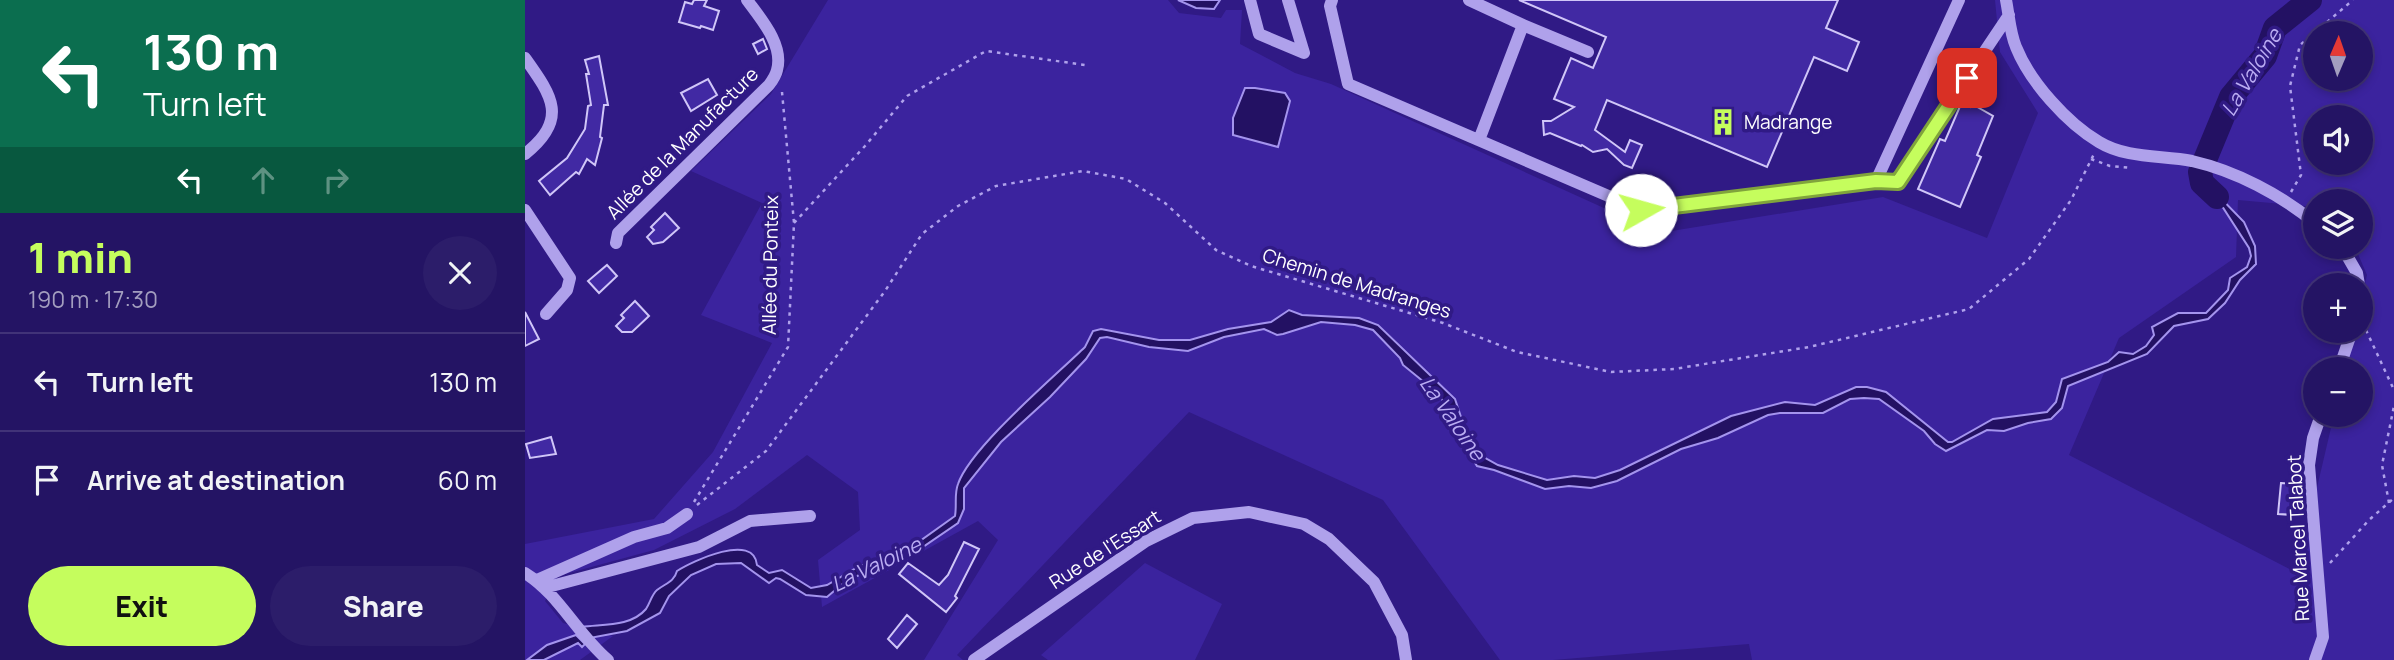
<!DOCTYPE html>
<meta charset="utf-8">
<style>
:root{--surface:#241464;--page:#2c1d6a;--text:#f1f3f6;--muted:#a39ebf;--line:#413378;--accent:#c5fd5d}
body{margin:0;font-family:Manrope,sans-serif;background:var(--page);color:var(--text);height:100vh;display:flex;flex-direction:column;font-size:26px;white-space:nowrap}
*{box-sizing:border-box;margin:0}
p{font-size:23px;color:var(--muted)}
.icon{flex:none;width:38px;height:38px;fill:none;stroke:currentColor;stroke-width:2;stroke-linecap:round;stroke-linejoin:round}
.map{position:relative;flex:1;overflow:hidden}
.side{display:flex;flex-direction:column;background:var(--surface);width:525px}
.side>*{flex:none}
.top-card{background:#0b6e4f;color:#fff;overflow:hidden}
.needle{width:46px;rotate:2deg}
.tools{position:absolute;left:1778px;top:21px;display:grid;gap:14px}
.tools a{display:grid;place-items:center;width:70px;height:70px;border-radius:50%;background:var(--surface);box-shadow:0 4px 10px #0003,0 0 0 2px var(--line);font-size:35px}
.pin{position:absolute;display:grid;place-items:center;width:60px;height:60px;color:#fff;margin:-30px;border-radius:14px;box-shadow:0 4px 10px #0006}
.me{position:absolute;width:77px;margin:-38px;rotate:83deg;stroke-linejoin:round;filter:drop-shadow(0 0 5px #0008)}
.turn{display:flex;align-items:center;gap:24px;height:147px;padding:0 28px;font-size:32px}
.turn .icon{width:91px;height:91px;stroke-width:2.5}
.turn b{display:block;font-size:49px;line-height:60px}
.lanes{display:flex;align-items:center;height:66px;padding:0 28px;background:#0003;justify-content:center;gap:35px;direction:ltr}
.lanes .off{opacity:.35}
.round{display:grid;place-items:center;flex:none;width:74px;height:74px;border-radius:37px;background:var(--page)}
.head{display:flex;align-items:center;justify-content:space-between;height:119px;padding:0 28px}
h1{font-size:42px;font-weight:800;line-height:52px;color:var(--accent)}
.button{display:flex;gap:14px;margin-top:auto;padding:14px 28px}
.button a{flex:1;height:80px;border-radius:42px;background:var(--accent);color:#111;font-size:28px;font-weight:800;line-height:80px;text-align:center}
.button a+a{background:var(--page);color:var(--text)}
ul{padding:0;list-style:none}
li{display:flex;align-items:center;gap:21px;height:98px;padding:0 28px;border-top:2px solid var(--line)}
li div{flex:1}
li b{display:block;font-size:26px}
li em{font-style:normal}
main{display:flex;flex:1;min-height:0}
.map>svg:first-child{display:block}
.green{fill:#3b239e;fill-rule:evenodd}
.water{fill:#231163;stroke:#a494ee;stroke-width:2}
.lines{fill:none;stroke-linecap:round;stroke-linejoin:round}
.river{stroke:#231163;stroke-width:24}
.building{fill:#4129a3;stroke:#d0c6f8;stroke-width:2}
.path{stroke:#afa1eb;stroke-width:2.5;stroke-dasharray:3.5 5;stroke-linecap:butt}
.minor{stroke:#afa1eb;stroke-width:12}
.route-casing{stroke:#80a43c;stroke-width:18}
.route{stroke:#c5fd5d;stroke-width:12}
.labels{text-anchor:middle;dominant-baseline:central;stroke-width:7;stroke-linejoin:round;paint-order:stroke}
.poi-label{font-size:19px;fill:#fff;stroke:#301a85;text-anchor:start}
.street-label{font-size:19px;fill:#fff;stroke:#301a85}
.water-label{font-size:21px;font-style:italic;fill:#baacf3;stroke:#301a85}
</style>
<main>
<section class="side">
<div class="top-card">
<div class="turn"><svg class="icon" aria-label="left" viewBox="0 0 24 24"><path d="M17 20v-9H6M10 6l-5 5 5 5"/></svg><div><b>130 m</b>Turn left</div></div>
<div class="lanes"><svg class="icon" aria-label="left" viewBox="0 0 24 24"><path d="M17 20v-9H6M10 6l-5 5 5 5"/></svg><svg class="icon off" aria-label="ahead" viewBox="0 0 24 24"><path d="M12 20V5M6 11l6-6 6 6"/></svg><svg class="icon off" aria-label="right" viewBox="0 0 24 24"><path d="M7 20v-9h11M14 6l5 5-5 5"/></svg></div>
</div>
<div class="head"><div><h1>1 min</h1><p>190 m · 17:30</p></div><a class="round"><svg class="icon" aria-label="close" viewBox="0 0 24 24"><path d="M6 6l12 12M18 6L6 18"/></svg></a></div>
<ul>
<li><svg class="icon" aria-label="left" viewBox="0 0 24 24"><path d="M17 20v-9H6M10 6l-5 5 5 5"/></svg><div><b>Turn left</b></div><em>130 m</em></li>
<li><svg class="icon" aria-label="arrive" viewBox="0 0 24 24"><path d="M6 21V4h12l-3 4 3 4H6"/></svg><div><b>Arrive at destination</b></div><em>60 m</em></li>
</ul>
<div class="button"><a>Exit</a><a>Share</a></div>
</section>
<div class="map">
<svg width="1869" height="660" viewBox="0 0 1869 660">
<rect width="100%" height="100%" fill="#301a85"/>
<!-- green -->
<path class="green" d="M 303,0 L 643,0 L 654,13 L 696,18 L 701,10 L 717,10 L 715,44 L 770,73 L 806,84 L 1134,233 L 1358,197 L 1462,238 L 1513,113 L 1475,52 L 1470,0 L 1869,0 L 1869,660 L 1227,660 L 1224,644 L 1028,660 L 975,660 L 858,500 L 664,412 L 432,655 L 438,660 L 399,660 L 473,540 L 453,521 L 297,607 L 293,560 L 335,530 L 333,492 L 282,455 L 210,509 L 129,550 L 33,576 L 20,601 L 38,623 L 88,636 L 55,660 L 0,660 L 0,544 L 129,519 L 188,452 L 247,343 L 176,315 L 237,203 L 166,171 L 246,94 ZM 1790,33 L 1836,33 L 1836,79 L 1790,79 ZM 1790,117 L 1836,117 L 1836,163 L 1790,163 ZM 1713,200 L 1790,207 L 1790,201 L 1836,201 L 1836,247 L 1830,247 L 1842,275 L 1836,302 L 1836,331 L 1829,331 L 1820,369 L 1836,369 L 1836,415 L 1809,415 L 1772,573 L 1544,455 L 1594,338 L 1711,257 Z
M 620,563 L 697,604 L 670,660 L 523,660 L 516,655 Z"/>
<!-- water -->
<path class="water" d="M 653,0 L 695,0 L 689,9 L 671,8 Z
M 1783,0 L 1785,0 L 1750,28 L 1744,35 L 1740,56 L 1706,97 L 1683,152 L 1675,155 L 1705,92 L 1718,81 L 1737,56 L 1745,29 Z
M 720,88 L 730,88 L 760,93 L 765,101 L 753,147 L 708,135 L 708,118 Z
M 1672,171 L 1679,174 L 1682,184 L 1719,222 L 1730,246 L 1731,264 L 1715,280 L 1700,303 L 1683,319 L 1649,326 L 1622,354 L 1543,386 L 1537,408 L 1526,419 L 1503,423 L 1479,431 L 1462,430 L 1421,451 L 1410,444 L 1399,431 L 1354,399 L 1339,398 L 1325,399 L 1298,413 L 1255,413 L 1243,415 L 1193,438 L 1156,449 L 1092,481 L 1066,488 L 1044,486 L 1020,489 L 969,470 L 952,466 L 930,430 L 925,411 L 918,401 L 910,391 L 878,365 L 875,358 L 848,330 L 830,325 L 796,322 L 758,334 L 752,335 L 739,329 L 699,337 L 663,351 L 624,347 L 582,337 L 575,338 L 561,359 L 525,397 L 476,442 L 439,488 L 439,509 L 433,523 L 389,553 L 332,576 L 316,585 L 302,597 L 281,595 L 255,579 L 251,578 L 244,583 L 216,563 L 191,564 L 166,575 L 144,596 L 135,613 L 102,631 L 65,638 L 57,627 C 77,624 106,627 121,609 C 125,603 127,594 132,590 C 141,583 149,582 152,571 C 168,561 229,532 232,565 L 244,573 L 257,570 L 286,588 L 302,585 L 333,567 L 385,548 L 430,516 C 432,505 429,494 433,484 C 445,448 529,377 560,347 L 568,331 L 576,329 L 634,340 L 665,340 L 703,329 L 746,322 L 764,310 L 777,315 L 834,318 L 853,325 L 930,399 L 940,429 L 955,455 L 973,465 L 1022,480 L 1049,476 L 1070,478 L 1095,470 L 1206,416 L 1260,402 L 1290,405 L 1331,387 L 1342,387 L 1361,392 L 1423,442 L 1427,442 L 1468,419 L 1522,412 L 1531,402 L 1537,379 L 1583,362 L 1594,352 L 1608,354 L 1621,346 L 1629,335 L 1627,327 L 1653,313 L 1681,313 L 1703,290 L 1705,278 L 1722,267 L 1726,256 L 1724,248 L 1695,203 L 1673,185 Z
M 51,635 L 60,644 L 57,647 L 53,643 L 19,660 L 2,660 L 22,645 Z"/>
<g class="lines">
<!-- river -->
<path class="river" d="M 1692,197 L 1677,183 L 1675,172 L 1706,97 L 1740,56 L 1750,28 L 1785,0"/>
</g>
<!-- building -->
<path class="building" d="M 169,0 L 182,0 L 179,6 L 194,11 L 188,30 L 176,26 L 175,28 L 154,22 L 160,2 L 167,4 Z
M 994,0 L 1313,0 L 1301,28 L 1334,42 L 1322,71 L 1289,57 L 1242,167 L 1082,100 L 1070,130 L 1100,152 L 1105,140 L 1117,145 L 1107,168 L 1099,165 L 1082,149 L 1068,152 L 1057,145 L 1056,146 L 1025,133 L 1019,135 L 1018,121 L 1026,121 L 1049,107 L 1029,99 L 1046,58 L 1068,68 L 1081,37 Z
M 238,39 L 242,49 L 233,54 L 228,44 Z
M 74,56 L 83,105 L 79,105 L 75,137 L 77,138 L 70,165 L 62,159 L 54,174 L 51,172 L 25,195 L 14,181 L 42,158 L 60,129 L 63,106 L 66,105 L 61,74 L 64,74 L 60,60 Z
M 183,79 L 192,95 L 166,111 L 156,93 Z
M 1436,104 L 1445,107 L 1447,104 L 1468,116 L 1452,155 L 1456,157 L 1435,207 L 1393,189 L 1415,139 L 1420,141 Z
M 140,213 L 154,228 L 138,242 L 128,244 L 122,237 L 129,230 L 126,227 Z
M 82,265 L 92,276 L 74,293 L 63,281 Z
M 110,301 L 124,316 L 107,332 L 97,332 L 91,326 L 99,318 L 96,315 Z
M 0,312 L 14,339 L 0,346 Z
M 26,437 L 31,454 L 5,458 L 1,444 Z
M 1756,483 L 1772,484 L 1769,515 L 1753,514 Z
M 439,542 L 454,549 L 430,596 L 432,598 L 421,612 L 374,574 L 383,563 L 414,585 L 423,575 Z
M 382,615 L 392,624 L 372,648 L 363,639 Z"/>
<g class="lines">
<!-- path -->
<path class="path" d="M 1566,159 L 1585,166 L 1607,168
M 1766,192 L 1776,175 L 1765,86 L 1775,45 L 1828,0
M 269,223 L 340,146 L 382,96 L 461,51 L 560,65
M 1841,330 L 1869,390
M 169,502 L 263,347 L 269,223 L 257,92
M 1864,503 L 1857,465 L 1869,406
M 172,505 L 241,451 L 360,291 L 397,234 L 433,206 L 471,186 L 558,171 L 601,179 L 640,203 L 691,250 L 726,266 L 918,323 L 992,352 L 1086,372 L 1149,369 L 1284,347 L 1444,309 L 1504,259 L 1546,200 L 1570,152
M 1805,563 L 1844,520 L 1869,498"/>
<!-- minor -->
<path class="minor" d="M 725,0 L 734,34 L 779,53 L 763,0
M 807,0 L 805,6 L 823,84 L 1116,210 L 1351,181 L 1434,0
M 944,0 L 998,25 L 954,140
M 1481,0 C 1484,15 1485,33 1491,47 C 1505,82 1542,123 1574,142 C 1602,159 1637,155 1667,161 C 1711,171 1756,195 1790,223
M 998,25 L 1063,52
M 0,58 C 27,96 44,119 0,154
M 1351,181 L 1372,182 L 1484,15
M 0,210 L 45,278 L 42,290 L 21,314
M 91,243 L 93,233 L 244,85 C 247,81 251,75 252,70 C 259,45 236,19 222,0
M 1817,247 L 1832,273 L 1834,285
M 1836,299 L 1836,300
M 1814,369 L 1827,331
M 0,573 C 34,594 52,634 83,660
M 12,580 L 109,537 L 142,528 L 162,514
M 19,588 L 174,547 L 225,521 L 285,516
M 449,660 L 621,541 L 668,518 L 724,512 L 779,524 L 804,539 L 849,582 L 877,635 L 881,660
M 1790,660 L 1798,637 L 1784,465 L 1788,438 L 1796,415"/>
</g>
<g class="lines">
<defs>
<path id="route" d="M 1116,210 L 1351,181 L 1373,182 L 1442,78"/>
</defs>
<!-- route casing -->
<use href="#route" class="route-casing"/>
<!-- route -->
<use href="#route" class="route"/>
</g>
<!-- icons -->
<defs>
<symbol id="building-bare" viewBox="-9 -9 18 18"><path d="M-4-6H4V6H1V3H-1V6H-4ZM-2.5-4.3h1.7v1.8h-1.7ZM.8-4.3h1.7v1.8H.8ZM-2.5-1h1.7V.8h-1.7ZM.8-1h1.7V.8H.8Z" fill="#c5fd5d" stroke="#301a85" stroke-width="2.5" paint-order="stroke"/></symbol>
</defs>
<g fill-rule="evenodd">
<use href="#building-bare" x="1179" y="103" width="38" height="38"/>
</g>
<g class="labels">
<!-- poi labels -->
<g class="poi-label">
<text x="1219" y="122">Madrange</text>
</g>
<!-- street labels -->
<g class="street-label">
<text transform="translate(157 143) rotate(-45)">Allée de la Manufacture</text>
<text transform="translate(245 265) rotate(-89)">Allée du Ponteix</text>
<text transform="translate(832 283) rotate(17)">Chemin de Madranges</text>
<text transform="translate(1773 538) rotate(-93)">Rue Marcel Talabot</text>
<text transform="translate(580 549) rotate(-33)">Rue de l'Essart</text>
</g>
<!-- water labels -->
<g class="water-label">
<text transform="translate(1726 72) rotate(-59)">La Valoine</text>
<text transform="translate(928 418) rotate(55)">La Valoine</text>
<text transform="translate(351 564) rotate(-26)">La Valoine</text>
</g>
</g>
</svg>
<div class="tools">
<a><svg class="needle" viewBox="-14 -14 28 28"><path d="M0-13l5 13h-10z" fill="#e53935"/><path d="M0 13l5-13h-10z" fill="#a39ebf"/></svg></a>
<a><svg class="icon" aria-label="sound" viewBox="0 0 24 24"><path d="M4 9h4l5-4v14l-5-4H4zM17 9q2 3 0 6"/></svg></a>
<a><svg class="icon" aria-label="layers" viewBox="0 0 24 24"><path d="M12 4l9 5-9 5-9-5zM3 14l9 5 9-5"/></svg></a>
<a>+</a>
<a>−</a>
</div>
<div class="pin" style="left:1442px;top:78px;background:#d93025"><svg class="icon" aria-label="arrive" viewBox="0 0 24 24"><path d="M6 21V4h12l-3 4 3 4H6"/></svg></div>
<svg class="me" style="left:1116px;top:210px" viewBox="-20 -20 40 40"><circle r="19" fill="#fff"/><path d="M0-13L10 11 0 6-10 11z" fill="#c5fd5d"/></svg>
</div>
</main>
